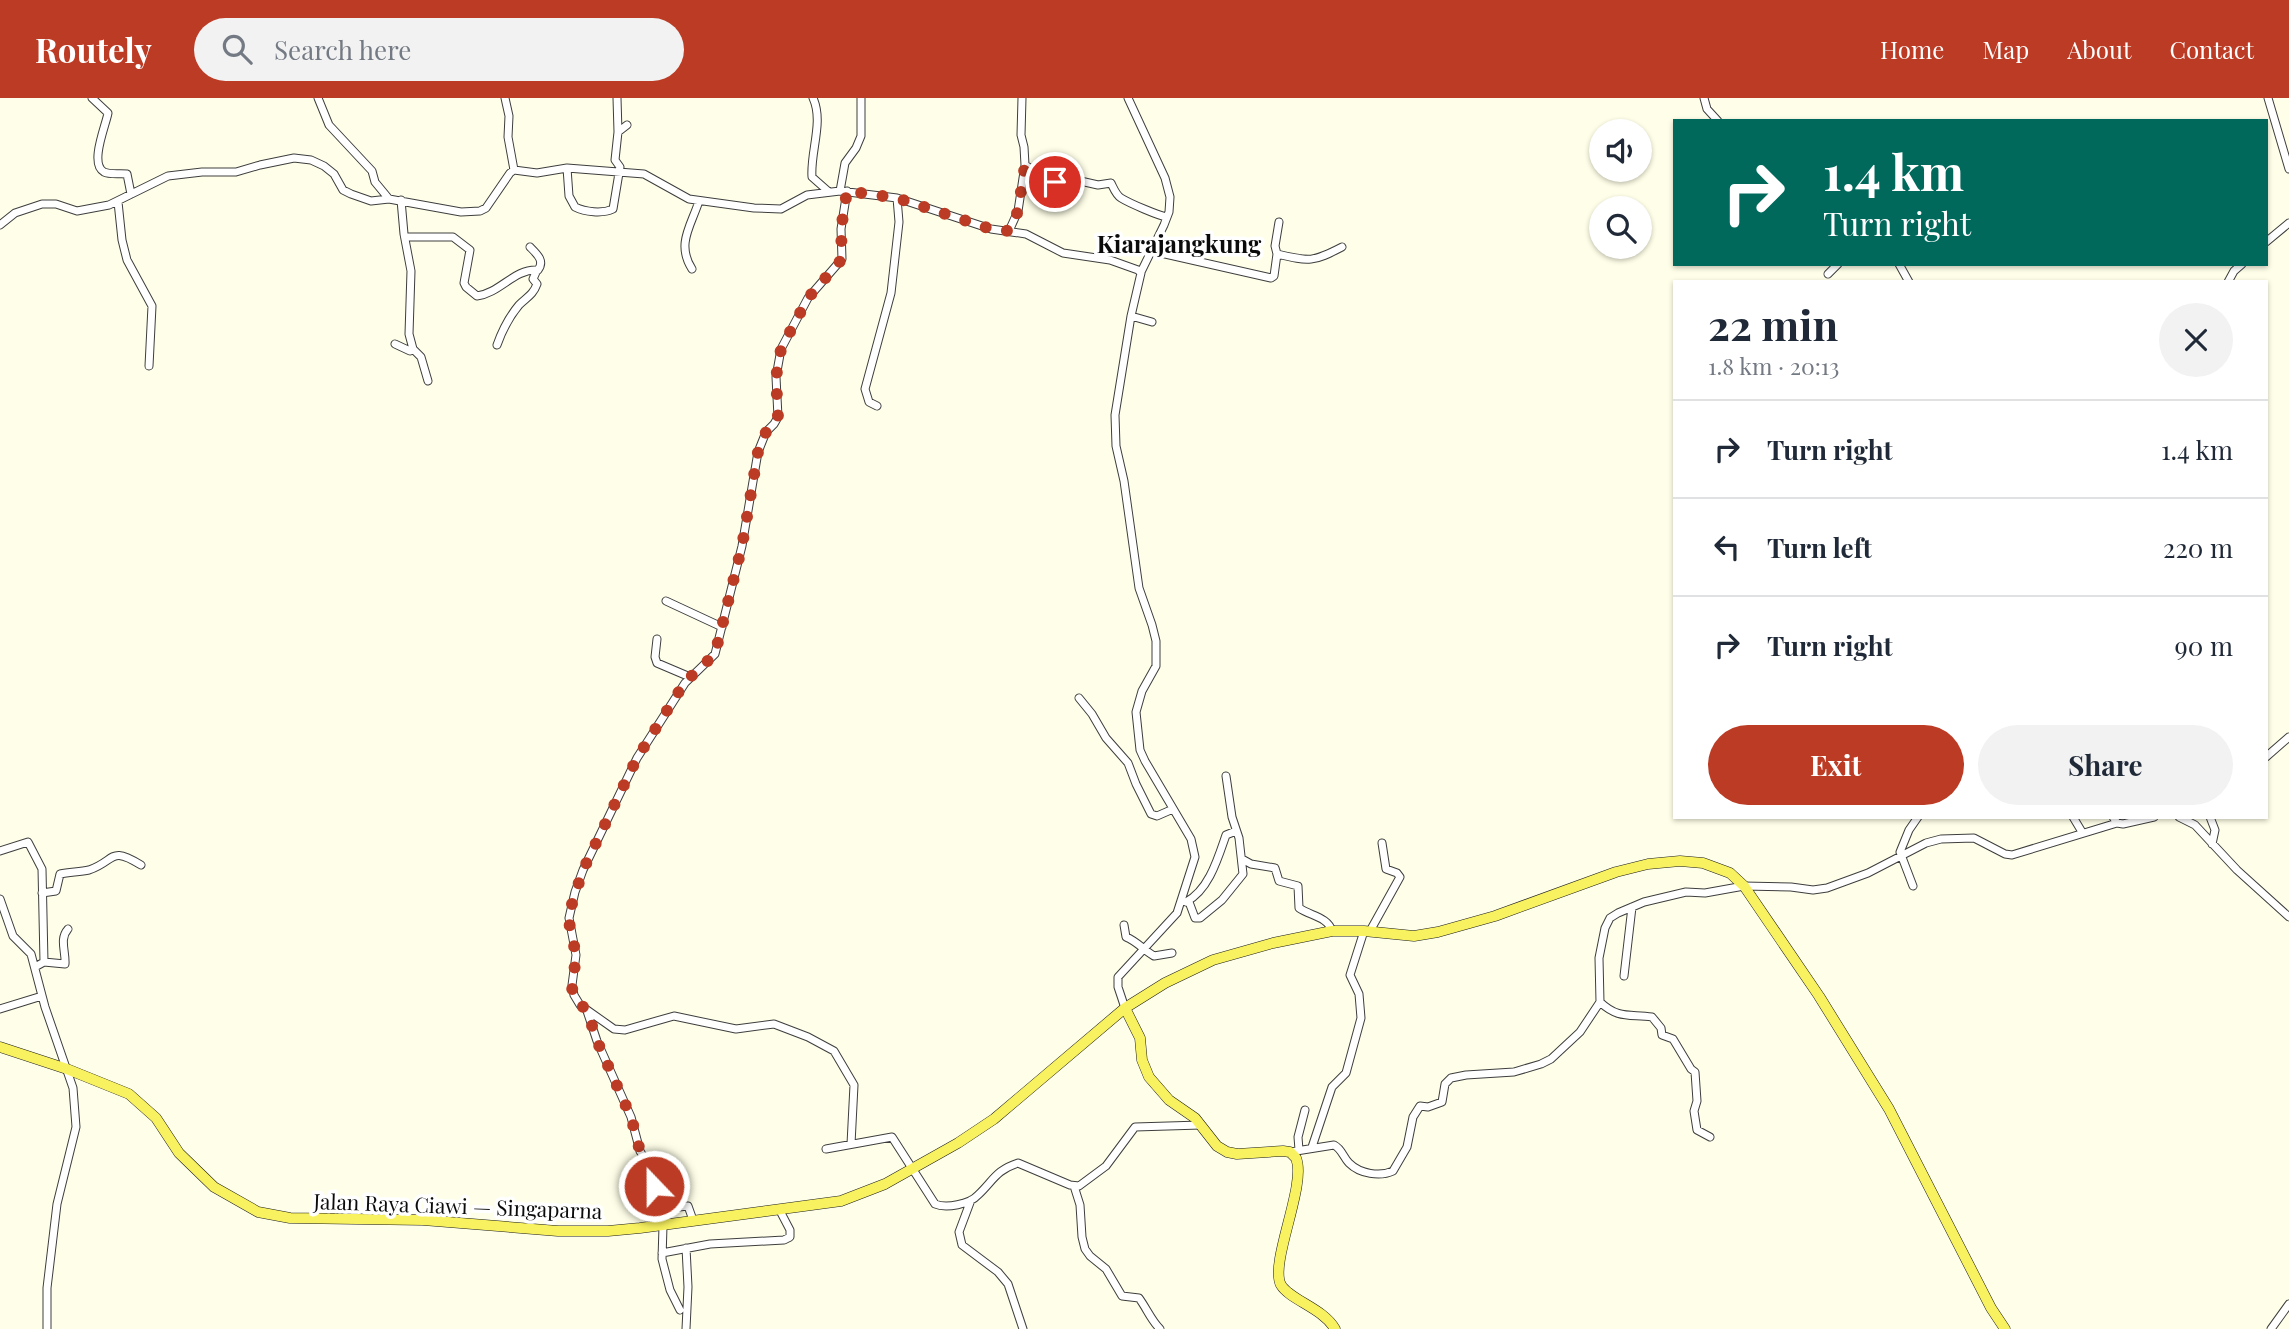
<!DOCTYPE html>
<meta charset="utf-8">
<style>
:root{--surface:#fff;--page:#f2f2f3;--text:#1f2937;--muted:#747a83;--line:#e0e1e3;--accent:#bb3b24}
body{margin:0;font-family:"Playfair Display",serif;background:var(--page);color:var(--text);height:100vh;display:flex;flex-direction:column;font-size:26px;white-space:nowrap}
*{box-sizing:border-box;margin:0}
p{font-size:23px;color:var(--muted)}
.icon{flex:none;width:38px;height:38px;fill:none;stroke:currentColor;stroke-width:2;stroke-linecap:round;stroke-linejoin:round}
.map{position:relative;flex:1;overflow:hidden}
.side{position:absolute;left:1673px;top:182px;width:595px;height:539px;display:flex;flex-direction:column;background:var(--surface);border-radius:0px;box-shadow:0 2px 5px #0004}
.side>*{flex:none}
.banner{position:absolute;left:1673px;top:21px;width:595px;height:147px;border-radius:0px;box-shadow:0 2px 5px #0004;background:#00695c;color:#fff;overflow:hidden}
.controls{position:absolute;left:1589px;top:21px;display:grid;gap:14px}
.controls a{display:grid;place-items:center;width:63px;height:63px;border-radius:50%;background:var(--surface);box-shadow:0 2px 5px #0004;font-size:35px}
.pin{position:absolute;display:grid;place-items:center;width:60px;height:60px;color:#fff;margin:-30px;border:4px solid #fff;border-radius:50%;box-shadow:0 2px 7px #0007}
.me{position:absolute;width:77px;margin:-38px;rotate:338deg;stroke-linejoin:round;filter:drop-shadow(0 0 5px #0008)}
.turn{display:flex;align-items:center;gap:24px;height:147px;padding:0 35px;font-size:32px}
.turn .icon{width:91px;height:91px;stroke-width:2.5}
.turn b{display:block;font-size:49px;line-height:60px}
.round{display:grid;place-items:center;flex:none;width:74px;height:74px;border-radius:37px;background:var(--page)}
.headline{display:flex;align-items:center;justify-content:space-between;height:119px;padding:0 35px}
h1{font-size:42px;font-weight:700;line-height:52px}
.cta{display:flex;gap:14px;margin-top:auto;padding:14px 35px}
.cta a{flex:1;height:80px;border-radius:42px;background:var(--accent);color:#fff;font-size:28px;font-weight:700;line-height:80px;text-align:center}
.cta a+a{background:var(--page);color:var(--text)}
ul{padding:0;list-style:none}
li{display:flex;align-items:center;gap:21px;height:98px;padding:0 35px;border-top:2px solid var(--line)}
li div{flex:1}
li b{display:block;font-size:26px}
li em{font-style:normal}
header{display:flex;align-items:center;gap:42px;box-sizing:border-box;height:98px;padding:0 35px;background:var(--accent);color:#fff}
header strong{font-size:33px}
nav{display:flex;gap:38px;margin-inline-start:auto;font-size:24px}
.search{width:490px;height:63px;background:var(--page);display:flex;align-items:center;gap:18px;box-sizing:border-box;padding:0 24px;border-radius:38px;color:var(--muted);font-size:26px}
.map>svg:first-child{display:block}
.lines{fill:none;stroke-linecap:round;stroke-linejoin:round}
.minor-casing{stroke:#3e3e3e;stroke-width:9}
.major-casing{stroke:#1c1c1c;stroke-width:11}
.minor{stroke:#fff;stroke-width:7}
.major{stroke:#f9f260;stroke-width:10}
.route{stroke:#bb3b24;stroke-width:12;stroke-dasharray:0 21.6}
.labels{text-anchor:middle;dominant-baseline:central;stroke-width:7;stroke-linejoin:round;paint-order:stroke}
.street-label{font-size:21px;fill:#0b0b0b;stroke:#fff}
.quarter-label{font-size:24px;font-weight:bold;fill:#0b0b0b;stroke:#fff}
</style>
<header>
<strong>Routely</strong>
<div class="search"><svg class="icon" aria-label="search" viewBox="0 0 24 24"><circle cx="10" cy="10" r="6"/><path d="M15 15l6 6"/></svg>Search here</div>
<nav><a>Home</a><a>Map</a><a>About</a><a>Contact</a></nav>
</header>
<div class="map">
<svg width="2289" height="1231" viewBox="0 0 2289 1231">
<rect width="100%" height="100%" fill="#ffffe9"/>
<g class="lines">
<defs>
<path id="minor" d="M 92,0 L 108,15 C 106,27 89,66 104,74 C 110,77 121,75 127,76 L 131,96
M 318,0 L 329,27 L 372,73 L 375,84 L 389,101
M 505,0 L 509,18 L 508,39 L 514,72
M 617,0 L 618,34
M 813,0 C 824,24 810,54 812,79 L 829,94
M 1022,0 L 1021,37 L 1024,49 L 1025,67
M 1128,0 L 1165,80 L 1170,99 L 1169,114 L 1164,127 L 1141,174
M 1704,0 L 1707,11 L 1718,23
M 2268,0 L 2289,71
M 567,70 L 569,98 L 575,109 C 585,114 602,116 613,111 L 620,69 L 615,62 L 618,34 L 627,27
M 840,93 L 845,65 L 856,50 L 861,38 L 861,0
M 847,93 L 841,131 L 842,161 L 808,200 L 781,251 L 776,279 L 778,319 L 774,326 L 766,334 L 758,354 L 742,448 L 715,556 L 685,585 L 637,660 L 583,772 L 575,794 L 569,820 L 576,857 L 572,887 L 574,897 L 580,907 L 614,931 L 625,932 L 674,918 L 736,931 L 774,926 L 808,939 L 834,953 L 854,987 L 851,1046
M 118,104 L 122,142 L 127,162 L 152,208 L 149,268
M 0,127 L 15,115 L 42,106 L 56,106 L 77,113 L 109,107 L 168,78 L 202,74 L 236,74 L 260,67 L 294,60 L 311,62 L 324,68 L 334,76 L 343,92 L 351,96 L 371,103 L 389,101 L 461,114 L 480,113 L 486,110 L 510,75 L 514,72 L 537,75 L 567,70 L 644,76 L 689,101 L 754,110 L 781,111 L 807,97 L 840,93 L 897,100 L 991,131 L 1026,136 L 1063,155 L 1110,162 L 1138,172 L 1141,175 L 1131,218 L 1115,317 L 1116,348 L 1124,383 L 1139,490 L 1152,527 L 1156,543 L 1156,568 L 1142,593 L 1136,614 L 1140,652 L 1145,663 L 1191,741 L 1195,759 L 1177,815 L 1118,879 L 1118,889 L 1125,910
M 1009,133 L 1018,113 L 1025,67 L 1052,83 L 1076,82 L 1098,87 L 1111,85 C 1114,91 1116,97 1121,100 C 1129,105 1159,118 1167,119
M 405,139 L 453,139 L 470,152 L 464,185 L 466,189 L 477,198 C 500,195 514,171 537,172 L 533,181 L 537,186 C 533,197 527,199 519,207 C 509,219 502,233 497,247
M 2266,144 L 2289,125
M 530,149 C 537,156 545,163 538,172
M 1152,153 L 1271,180 L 1274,178 L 1277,156 C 1310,164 1313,164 1342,149
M 1277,156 L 1275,148 L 1279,124
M 1899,166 L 1909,184
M 692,171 C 676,146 691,128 699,103
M 1828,176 L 1838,166
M 2228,184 L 2234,173 L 2242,166
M 1131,218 L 1152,224
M 395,246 L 410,253 L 413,251 L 409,236 L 411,173 L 404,136 L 401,102
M 413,251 L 421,259 L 428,283
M 877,308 L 869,304 L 865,291 L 891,195 L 899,124 L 897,100
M 666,503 L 722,529
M 657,541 L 655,559 L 657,565 L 690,579
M 1079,600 L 1092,616 L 1106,640 L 1128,665 L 1136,686 L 1151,716 L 1157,718 L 1173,711
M 2266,659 L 2289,639
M 2073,719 L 2082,734
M 2113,719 L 2117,725 L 2123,726 L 2154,719
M 2179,719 L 2195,727 L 2237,772 L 2289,819
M 2210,719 L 2215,732 L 2212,746
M 0,753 L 28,744 L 42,771 L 44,864 L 35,869
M 1242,761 L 1251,766 L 1275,770 L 1279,783 L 1298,788 L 1299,810 C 1311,818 1328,819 1332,833
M 1913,788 L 1900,754 L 1909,732 L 1918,719
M 42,795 L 56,793 L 60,776 C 70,774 80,774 89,772 C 116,763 109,747 141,767
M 0,801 L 13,838 L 31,856 L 45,909 L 73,990 L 76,1029 L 57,1106 L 47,1190 L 47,1231
M 1186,804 C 1209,792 1218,760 1226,737 L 1236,733
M 1189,804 L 1195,820 L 1200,820 L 1222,802 L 1243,776 L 1239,740 L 1232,719 L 1226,678
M 1124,827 L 1126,839 C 1138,844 1142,851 1154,858 L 1172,855
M 1370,833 L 1400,779 L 1397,775 L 1386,771 L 1382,745
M 44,864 L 65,866 C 66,854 59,841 68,831
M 1624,878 L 1632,809
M 1600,904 C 1618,921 1629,916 1652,919 L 1661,930 L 1662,937 L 1673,941 L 1691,971 L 1695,974 L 1697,1003 L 1694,1013 L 1697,1032 L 1710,1039
M 0,911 L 42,898
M 587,913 L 597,943 L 631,1019 L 640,1053 L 649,1069 L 654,1088 L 659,1096 L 663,1128 L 662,1161 L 670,1192 L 680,1212
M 1312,1049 L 1332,989 L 1346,975 L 1361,920 L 1359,896 L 1350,877 L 1364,833
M 826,1051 L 892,1039 L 935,1106 C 946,1111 970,1106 978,1097 C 993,1083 996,1072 1018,1065 L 1070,1087 L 1079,1088 L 1106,1068 L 1135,1029 L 1201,1027
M 1299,1052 L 1298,1039 L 1305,1012
M 1290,1054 L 1334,1047 C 1342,1051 1343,1059 1349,1065 C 1360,1076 1380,1079 1393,1073 L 1407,1049 L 1413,1019 L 1420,1008 L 1428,1009 L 1442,1004 L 1445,986 L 1451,980 L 1466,977 L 1514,974 L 1541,966 L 1551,961 L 1580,934 L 1600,904 L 1599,860 L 1605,830 L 1610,820 L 1618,815 L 1644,804 L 1686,794 L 1705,795 L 1744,788 L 1791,789 L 1813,792 L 1827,790 L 1868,775 L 1926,745 L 1941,741 L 1974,740 L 2005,756 L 2012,757 L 2117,725
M 1074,1088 L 1080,1107 L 1082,1139 L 1085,1151 L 1090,1158 L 1106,1171 L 1122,1198 L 1139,1200 C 1147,1211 1151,1222 1160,1231
M 971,1102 L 959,1134 L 962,1147 L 998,1174 L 1008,1186 L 1023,1231
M 661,1111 L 688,1108 L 693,1122
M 686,1150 L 688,1189 L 686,1231
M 662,1155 L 710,1146 L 784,1142 L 790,1139 L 790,1132 L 779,1111
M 2271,1231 L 2289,1206"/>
<path id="major" d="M 1125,910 L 1140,940 L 1142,962 L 1149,979 L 1169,1002 L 1195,1020 L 1217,1048 L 1227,1054 L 1237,1056 L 1283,1053 L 1290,1054 L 1296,1060 C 1307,1087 1269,1165 1281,1187 C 1290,1202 1323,1210 1335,1231
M 0,949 L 67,971 L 129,996 L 156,1020 L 179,1055 L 214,1089 L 258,1114 L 290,1120 L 423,1122 L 558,1133 L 608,1133 L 640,1130 L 841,1103 L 885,1086 L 958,1045 L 994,1021 L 1125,910 L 1165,885 L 1213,862 L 1273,845 L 1332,833 L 1364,833 L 1414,838 L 1438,834 L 1495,818 L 1616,774 L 1648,766 L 1680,763 L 1703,765 L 1730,775 L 1744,788 L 1819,898 L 1889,1011 L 1991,1210 L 2005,1231"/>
</defs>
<!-- minor casing -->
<use href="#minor" class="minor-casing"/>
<!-- major casing -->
<use href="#major" class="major-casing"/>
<!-- minor -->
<use href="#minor" class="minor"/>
<!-- major -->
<use href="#major" class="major"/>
</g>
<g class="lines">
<!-- route -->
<path class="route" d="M 654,1088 L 649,1067 L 640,1053 L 631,1019 L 597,943 L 587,912 L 578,905 L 572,893 L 576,857 L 569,824 L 571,809 L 583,772 L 637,660 L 685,584 L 715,556 L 742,448 L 758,354 L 766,334 L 774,326 L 778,319 L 776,279 L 781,251 L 808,200 L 842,161 L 841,131 L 847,93 L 897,100 L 991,131 L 1009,133 L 1018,113 L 1025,67 L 1055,84"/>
</g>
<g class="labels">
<!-- street labels -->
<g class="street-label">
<text transform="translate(458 1107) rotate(2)">Jalan Raya Ciawi — Singaparna</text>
</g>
<!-- quarter labels -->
<g class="quarter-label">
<text x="1179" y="145">Kiarajangkung</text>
</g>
</g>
</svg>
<div class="controls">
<a><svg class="icon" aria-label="sound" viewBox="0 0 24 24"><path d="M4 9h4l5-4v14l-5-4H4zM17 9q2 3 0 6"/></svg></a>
<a><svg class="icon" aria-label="search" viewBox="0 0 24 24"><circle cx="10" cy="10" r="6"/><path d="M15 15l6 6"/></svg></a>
</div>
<div class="pin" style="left:1055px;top:84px;background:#d93025"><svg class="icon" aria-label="arrive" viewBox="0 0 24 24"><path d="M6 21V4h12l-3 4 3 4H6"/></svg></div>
<svg class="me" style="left:654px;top:1088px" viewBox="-20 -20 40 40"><circle r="17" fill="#bb3b24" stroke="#fff" stroke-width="3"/><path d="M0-11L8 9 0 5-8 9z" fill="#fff"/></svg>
<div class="banner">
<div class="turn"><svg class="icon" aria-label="right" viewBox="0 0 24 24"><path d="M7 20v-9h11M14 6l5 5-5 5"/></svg><div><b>1.4 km</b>Turn right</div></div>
</div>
<section class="side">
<div class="headline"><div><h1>22 min</h1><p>1.8 km · 20:13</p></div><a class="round"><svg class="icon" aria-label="close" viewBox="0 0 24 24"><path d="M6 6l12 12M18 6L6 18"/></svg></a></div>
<ul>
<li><svg class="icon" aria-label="right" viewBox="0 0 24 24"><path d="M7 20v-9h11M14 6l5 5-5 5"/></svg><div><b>Turn right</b></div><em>1.4 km</em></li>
<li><svg class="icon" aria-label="left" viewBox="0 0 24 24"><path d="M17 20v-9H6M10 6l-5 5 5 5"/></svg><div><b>Turn left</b></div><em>220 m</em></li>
<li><svg class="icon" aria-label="right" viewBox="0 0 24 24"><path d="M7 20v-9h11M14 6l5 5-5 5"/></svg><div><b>Turn right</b></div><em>90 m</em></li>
</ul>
<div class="cta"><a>Exit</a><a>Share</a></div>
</section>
</div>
